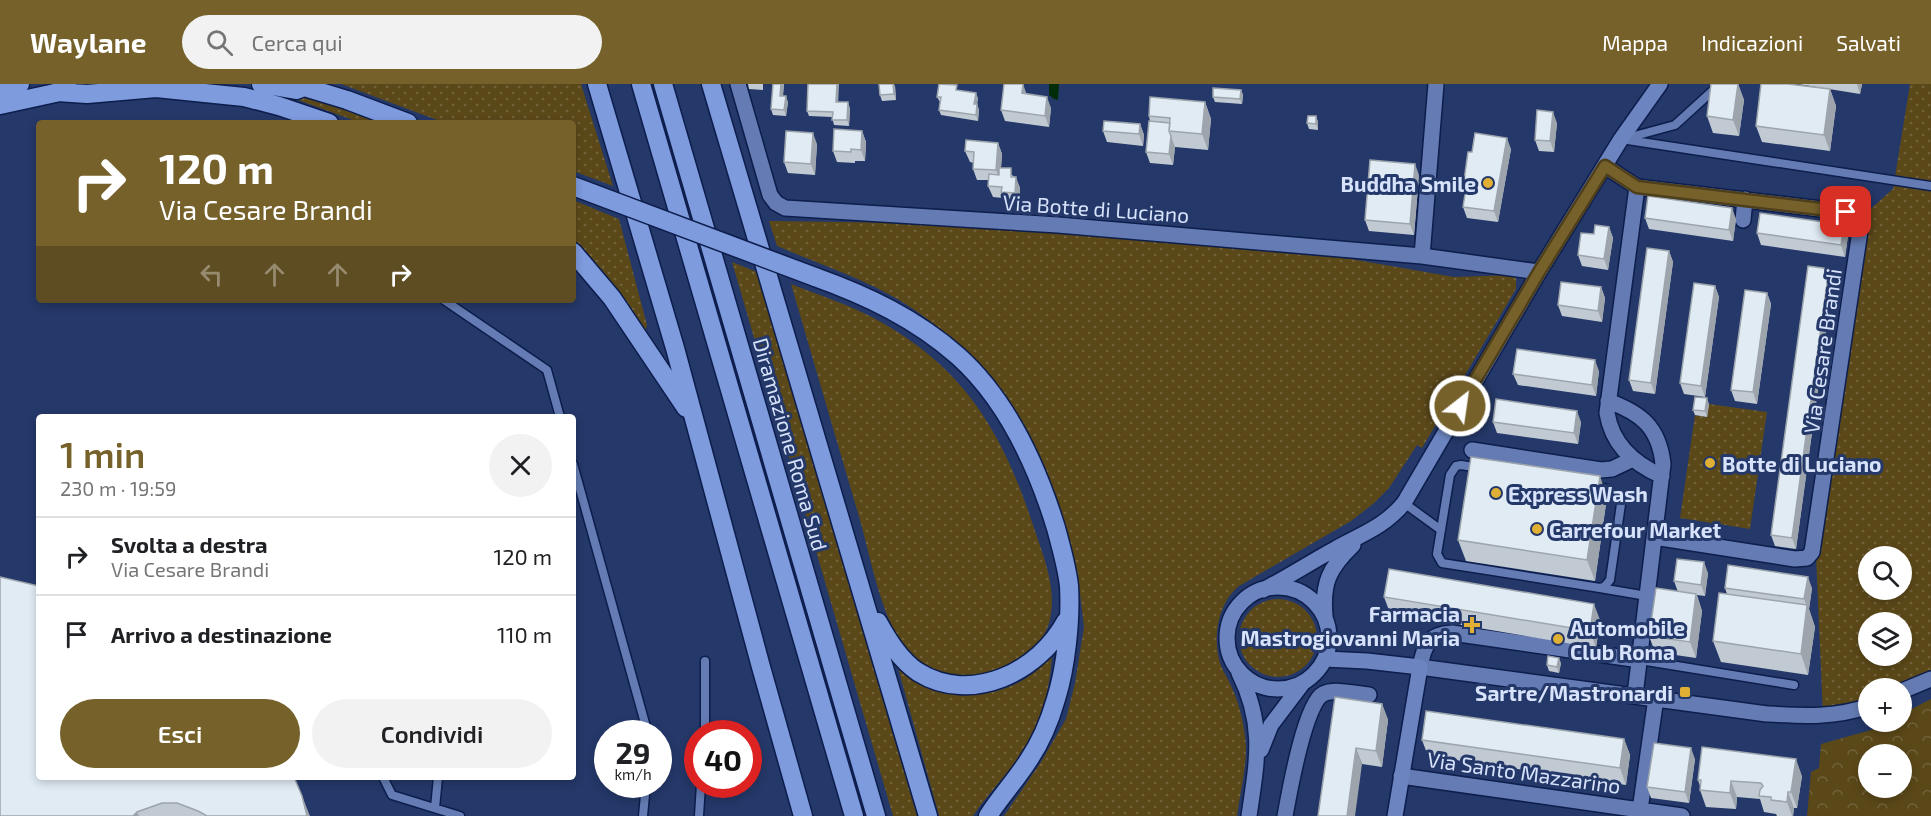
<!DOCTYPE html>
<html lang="it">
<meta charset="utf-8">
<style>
:root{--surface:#fff;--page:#f2f2f2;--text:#202124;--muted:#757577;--line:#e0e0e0;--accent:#76612b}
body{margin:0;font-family:"Exo 2",sans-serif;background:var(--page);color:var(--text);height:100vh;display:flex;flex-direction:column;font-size:22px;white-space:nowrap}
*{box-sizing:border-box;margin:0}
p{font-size:20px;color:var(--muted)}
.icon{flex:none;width:33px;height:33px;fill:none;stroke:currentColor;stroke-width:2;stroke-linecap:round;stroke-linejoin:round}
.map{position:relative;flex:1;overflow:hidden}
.sheet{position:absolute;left:36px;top:330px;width:540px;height:366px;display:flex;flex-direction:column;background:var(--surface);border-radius:6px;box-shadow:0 3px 9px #0003}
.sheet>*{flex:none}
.hud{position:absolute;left:36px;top:36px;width:540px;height:183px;border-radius:6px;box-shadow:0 3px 9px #0003;background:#76612b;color:#fff;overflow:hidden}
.fabs{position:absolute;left:1858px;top:462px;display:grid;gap:12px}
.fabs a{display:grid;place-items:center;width:54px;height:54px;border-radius:50%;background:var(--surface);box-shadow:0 3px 9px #0003;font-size:30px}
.speed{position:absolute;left:594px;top:636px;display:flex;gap:12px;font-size:30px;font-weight:700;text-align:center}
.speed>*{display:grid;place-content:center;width:78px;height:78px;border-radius:50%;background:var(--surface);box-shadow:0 3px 9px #0003;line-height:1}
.speed small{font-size:15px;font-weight:400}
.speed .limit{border:9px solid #d22;background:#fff;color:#111}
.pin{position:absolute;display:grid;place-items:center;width:51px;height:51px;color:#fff;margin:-26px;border-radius:12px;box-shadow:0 3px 9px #0006}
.me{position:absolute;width:66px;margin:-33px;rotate:30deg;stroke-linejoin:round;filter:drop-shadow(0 0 4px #0008)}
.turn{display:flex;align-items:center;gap:21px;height:126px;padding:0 24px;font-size:27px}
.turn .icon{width:78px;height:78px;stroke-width:2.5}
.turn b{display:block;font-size:42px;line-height:51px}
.lanes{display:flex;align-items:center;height:57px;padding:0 24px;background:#0003;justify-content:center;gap:30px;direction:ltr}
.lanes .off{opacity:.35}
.round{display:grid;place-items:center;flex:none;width:63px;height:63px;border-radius:32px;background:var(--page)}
.headline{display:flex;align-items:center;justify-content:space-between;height:102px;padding:0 24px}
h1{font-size:36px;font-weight:600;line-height:45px;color:var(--accent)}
.cta{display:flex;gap:12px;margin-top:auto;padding:12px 24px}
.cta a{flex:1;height:69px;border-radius:36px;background:var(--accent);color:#fff;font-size:24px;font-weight:600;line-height:69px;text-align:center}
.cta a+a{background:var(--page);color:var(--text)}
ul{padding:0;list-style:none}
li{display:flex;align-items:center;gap:18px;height:78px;padding:0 24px;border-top:2px solid var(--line)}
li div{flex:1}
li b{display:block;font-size:22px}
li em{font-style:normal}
header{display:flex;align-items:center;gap:36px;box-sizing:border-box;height:84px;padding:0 30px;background:var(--accent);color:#fff}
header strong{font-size:28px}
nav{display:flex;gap:33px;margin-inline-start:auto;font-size:21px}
.search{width:420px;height:54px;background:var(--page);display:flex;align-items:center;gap:15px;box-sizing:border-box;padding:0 21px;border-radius:33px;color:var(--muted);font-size:22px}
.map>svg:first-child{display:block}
.grass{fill:url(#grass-dots);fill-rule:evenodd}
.park{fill:url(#park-crowns);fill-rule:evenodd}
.water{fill:#012c08}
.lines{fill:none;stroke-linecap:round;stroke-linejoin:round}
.lane-casing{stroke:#0d1d4c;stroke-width:11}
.street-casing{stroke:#0d1d4c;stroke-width:18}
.secondary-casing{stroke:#0d1d4c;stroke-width:18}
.highway-casing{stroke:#0d1d4c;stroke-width:21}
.lane{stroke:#647cb3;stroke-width:8}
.street{stroke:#647cb3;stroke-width:15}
.secondary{stroke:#6c85c0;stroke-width:15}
.highway{stroke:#7e9bde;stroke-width:18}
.highway-bridge-casing{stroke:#0d1d4c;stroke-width:21;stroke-linecap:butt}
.highway-bridge{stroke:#7e9bde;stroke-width:18}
.wall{fill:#c1cad2}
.shaded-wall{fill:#9da4ab}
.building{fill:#e0ebf4;stroke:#9da4ab;stroke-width:1.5}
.route-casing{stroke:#4d3f1c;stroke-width:15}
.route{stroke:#76612b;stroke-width:10}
.poi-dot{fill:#e0b034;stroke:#243869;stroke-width:2}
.labels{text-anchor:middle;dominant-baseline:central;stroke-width:6;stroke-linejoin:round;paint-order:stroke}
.poi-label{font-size:21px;font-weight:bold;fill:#d7e2fb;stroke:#243869;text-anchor:start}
.street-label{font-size:21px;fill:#d7e2fb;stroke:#243869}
</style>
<header>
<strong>Waylane</strong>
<div class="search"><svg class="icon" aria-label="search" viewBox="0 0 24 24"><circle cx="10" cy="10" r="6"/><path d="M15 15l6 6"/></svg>Cerca qui</div>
<nav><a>Mappa</a><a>Indicazioni</a><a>Salvati</a></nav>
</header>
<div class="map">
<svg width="1931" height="732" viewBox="0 0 1931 732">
<defs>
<pattern id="grass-dots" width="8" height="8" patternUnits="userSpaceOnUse" patternTransform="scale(1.5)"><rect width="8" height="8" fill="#5b4819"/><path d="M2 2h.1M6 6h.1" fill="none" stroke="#72623b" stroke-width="1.8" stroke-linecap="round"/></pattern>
<pattern id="park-crowns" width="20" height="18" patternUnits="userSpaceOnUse" patternTransform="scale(1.5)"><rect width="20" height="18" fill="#5b4819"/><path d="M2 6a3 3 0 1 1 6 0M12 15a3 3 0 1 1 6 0" fill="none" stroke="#72623b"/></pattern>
</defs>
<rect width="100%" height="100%" fill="#243869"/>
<!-- grass -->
<path class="grass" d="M 341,0 L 581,0 L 613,102 L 573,87 L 573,39 L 445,39 Z
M 1910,0 L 1931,0 L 1931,596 L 1902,604 L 1869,604 L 1869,621 L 1823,632 L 1816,472 L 1867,128 L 1893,105 ZM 1869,472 L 1902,472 L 1902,506 L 1869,506 ZM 1869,538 L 1902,538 L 1902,572 L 1869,572 Z
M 290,7 L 374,36 L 382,39 L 361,39 L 290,13 Z
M 573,116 L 619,135 L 647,241 L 645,248 L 589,173 L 573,157 Z
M 769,137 L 910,139 L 1094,151 L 1351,175 L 1454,193 L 1513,191 L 1516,194 L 1516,205 L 1422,364 L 1417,361 L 1389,404 L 1373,420 L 1351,437 L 1239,502 C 1219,518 1213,550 1219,575 C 1221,585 1228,594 1232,604 C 1240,621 1245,644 1246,663 C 1246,686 1240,710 1237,732 L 1004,732 L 1041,678 L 1066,635 L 1075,599 L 1084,543 L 1080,509 L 1072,476 L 975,277 C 957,260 939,243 919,229 C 878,199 823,182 777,162 Z
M 732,178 L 757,188 L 917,732 L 893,732 Z
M 791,200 C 821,212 853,222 881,238 C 966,286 1003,350 1033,441 C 1043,471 1057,503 1050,535 C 1047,553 1025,578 1009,585 C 980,597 930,597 909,570 C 881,535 872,479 860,436 C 837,358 814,279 791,200 Z
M 1709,320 L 1767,328 L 1750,445 L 1680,434 L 1695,331 L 1707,333 Z
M1239 554a39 39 0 1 1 78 0a39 39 0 1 1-78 0Z
M 1052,570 C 1050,612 1038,647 1013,681 C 1000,698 985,714 973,732 L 939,732 L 897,580 C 905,586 913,594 922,600 C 957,620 1006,612 1036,587 C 1041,582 1046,575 1052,570 Z"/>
<!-- park -->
<path class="park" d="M 1931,615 L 1931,732 L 1807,732 L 1811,688 L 1819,684 L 1821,660 L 1871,646 L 1887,638 L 1902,638 L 1902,630 ZM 1902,670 L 1902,704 L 1869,704 L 1869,670 Z"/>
<!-- water -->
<path class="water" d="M 1049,0 L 1059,0 L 1058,16 L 1054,15 L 1049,11 Z"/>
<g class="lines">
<defs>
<path id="lane" d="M 1627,54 L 1675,41 L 1720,0
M 1621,55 L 1931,102
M 444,216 L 547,286 L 560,333
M 573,380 L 648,650
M 1461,381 L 1607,405 L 1615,411 L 1621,420 L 1610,496 L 1604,503 L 1600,504 L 1442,479 L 1437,470 L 1450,391 L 1456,382 Z
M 1404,419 L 1441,446
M 1600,504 L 1647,512
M 1640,576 L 1794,601
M 705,650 L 705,577
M 383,693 L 392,711 L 460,732
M 435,724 L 438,693
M 643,732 L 646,700
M 699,732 L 701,700"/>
<path id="street" d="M 738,0 L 770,111 L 776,119 L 785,124 L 1058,141 L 1422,172 L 1539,188
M 1605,82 L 1637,103 L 1846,128 L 1857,137 L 1860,147 L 1812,468 L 1807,474 L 1795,475 L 1654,453
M 1637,103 L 1607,329 C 1612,360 1634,380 1662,392
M 1743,136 L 1745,115
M 1422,172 L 1436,0
M 1608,317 C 1641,329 1659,343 1663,380 L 1635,611
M 1472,366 L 1601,386 L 1612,385 L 1633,375
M 1640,576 L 1452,549 C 1428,550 1424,562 1420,583 L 1767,630 C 1803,632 1835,634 1869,622
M 1902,607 L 1931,595
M 1401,692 L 1682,732
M 1640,726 L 1656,614
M 1285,732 C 1289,710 1305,619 1323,610 C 1335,604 1356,610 1369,611"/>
<path id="secondary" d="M1227 554a51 51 0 1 1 102 0a51 51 0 1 1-102 0Z
M 1263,506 C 1288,493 1311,478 1335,465 C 1362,450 1384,443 1404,419 L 1539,188 L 1621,55 L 1660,0
M 1325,532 C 1322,499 1329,484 1353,461
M 1325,575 L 1367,577 L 1420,583 L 1395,732
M 1239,589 C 1265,641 1257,677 1249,732
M 1261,666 L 1271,641 L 1302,600"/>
<path id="highway" d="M 261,0 L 296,6 L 304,3
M 302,0 L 304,3 L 347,16 L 408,39
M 597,0 L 675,264 L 761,583 L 803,732
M 641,0 L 854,732
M 663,0 L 876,732
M 711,0 L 928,732
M 0,3 L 20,0
M 57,8 L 87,10 L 156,4 L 244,13 L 279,22 L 329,39
M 0,21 L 69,6
M 573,168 L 612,214 L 686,324
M 815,193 C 868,212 916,235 958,272 C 1007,316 1037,382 1056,444 C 1061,463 1067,483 1069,502 C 1071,536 1066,583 1056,615 C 1050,636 1041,658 1028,677 C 1016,696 1000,713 988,732
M 878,538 C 888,556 900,576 918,588 C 971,621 1039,588 1066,537"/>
</defs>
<!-- lane casing -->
<use href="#lane" class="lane-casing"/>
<!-- street casing -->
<use href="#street" class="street-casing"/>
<!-- secondary casing -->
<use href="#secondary" class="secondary-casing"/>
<!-- highway casing -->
<use href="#highway" class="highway-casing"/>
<!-- lane -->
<use href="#lane" class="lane"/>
<!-- street -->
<use href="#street" class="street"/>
<!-- secondary -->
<use href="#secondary" class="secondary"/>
<!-- highway -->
<use href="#highway" class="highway"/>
<defs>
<path id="highway-bridge" d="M 573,102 L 815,193"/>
</defs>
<!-- highway-bridge casing -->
<use href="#highway-bridge" class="highway-bridge-casing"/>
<!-- highway-bridge -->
<use href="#highway-bridge" class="highway-bridge"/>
</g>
<!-- wall -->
<path class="wall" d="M 748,0 L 763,0 L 763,6 L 749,5 Z
M 773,0 L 784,0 L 783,12 L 788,18 L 786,32 L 773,31 L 771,25 Z
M 1738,0 L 1744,16 L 1739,52 L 1713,49 L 1707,32 Z
M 1798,0 L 1862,0 L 1860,10 Z
M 895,2 L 896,16 L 882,17 L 880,11 Z
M 1830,5 L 1836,22 L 1830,67 L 1762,58 L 1756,42 Z
M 959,6 L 978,14 L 977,20 L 979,26 L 978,37 L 941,31 L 939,26 L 940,18 L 937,13 Z
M 1241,6 L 1243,11 L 1242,20 L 1215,18 L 1213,13 Z
M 1027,10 L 1051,24 L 1049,43 L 1005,37 L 1001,26 Z
M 839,18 L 850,24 L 849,42 L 834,41 L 832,33 L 809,32 L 807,27 Z
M 1205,18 L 1211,35 L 1208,66 L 1175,63 L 1173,81 L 1150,79 L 1146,68 L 1150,37 L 1149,32 Z
M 1316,32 L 1318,38 L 1318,46 L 1309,45 L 1307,39 Z
M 1557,39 L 1554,68 L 1539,67 L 1535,56 Z
M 1140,40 L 1144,51 L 1143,62 L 1107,58 L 1103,47 Z
M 862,47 L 866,58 L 865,77 L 855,77 L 855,79 L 837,78 L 833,67 Z
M 998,59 L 1002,70 L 1001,84 L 1015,93 L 1020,104 L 1019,120 L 1005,119 L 1003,114 L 993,113 L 988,102 L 989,96 L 977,96 L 973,85 L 974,79 L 970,78 L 965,67 Z
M 817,60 L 815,91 L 788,89 L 784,78 Z
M 1511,65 L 1498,138 L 1467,134 L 1463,123 L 1465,109 L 1463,104 L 1472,68 Z
M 1419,91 L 1414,151 L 1369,147 L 1365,136 Z
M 1645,134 L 1736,135 L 1733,157 L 1649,145 Z
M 1844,141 L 1848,152 L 1845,173 L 1761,161 L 1757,149 Z
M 1609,143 L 1613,154 L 1608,186 L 1582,182 L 1578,171 L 1594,150 Z
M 1669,167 L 1673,178 L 1655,310 L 1633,307 L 1629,296 Z
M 1833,196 L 1796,465 L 1775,462 L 1771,451 Z
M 1715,202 L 1719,213 L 1705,313 L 1684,310 L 1680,299 Z
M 1601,203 L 1605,214 L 1602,238 L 1562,232 L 1558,221 Z
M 1767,209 L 1771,220 L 1757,320 L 1735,317 L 1731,306 Z
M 1599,287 L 1596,312 L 1518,301 L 1513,290 Z
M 1709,320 L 1707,333 L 1695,331 L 1693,326 Z
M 1493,338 L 1581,338 L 1578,360 L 1497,349 Z
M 1607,413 L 1595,497 L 1466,477 L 1458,456 Z
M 1708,489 L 1705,512 L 1697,511 L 1702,527 L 1696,574 L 1655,568 L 1649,552 L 1678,508 L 1674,497 Z
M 1725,504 L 1812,504 L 1809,525 L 1815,543 L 1808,591 L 1721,578 L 1713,557 L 1727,510 Z
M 1384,513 L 1600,536 L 1596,564 L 1390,529 Z
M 1561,579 L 1559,589 L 1549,587 L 1547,581 Z
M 1335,613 L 1382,620 L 1388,636 L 1382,683 L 1362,680 Z
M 1624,655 L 1630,671 L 1626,701 L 1428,672 L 1422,656 Z
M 1695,675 L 1689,719 L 1651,714 L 1647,703 Z
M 1802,692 L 1797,724 L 1794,724 L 1793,732 L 1777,732 L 1776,730 L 1764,728 L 1760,715 L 1737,713 L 1736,725 L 1706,723 L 1700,706 L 1700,702 L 1698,696 Z
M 39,693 L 310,732 L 0,732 Z"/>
<!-- shaded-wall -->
<path class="shaded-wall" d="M 781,0 L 784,0 L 782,18 L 780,12 Z
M 837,0 L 839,0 L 838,23 L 836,18 Z
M 893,0 L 894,0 L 895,2 L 896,16 L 894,10 Z
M 1023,0 L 1027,11 L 1022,9 Z
M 1738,0 L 1744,16 L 1739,52 L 1733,36 Z
M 1857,0 L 1862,0 L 1860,10 Z
M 1830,5 L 1836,22 L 1830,67 L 1824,51 Z
M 1241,6 L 1243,11 L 1242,20 L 1240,15 Z
M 976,9 L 978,14 L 976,25 L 974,20 Z
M 786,12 L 788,18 L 786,32 L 784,26 Z
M 1047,13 L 1051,24 L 1049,43 L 1045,32 Z
M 848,18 L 850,24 L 849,42 L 847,36 Z
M 1205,18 L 1211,35 L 1208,66 L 1202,50 Z
M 977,20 L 979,26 L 978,37 L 976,31 Z
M 1553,28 L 1557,39 L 1554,68 L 1550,57 Z
M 1316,32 L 1318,38 L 1318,46 L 1316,40 Z
M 1140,40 L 1144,51 L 1143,62 L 1139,50 Z
M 862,47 L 866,58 L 865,77 L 861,66 Z
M 813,49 L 817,60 L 815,91 L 811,80 Z
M 1171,52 L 1175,63 L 1173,81 L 1169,70 Z
M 1507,54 L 1511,65 L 1498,138 L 1494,127 Z
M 998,59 L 1002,70 L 1000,97 L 996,86 Z
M 1415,80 L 1419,91 L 1414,151 L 1410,140 Z
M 1016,93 L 1020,104 L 1019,120 L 1015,109 Z
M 1732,124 L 1736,135 L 1733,157 L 1729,146 Z
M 1844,141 L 1848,152 L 1845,173 L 1841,161 Z
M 1609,143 L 1613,154 L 1608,186 L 1604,175 Z
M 1669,167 L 1673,178 L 1655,310 L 1651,299 Z
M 1829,185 L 1833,196 L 1796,465 L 1792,454 Z
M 1715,202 L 1719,213 L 1705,313 L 1701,302 Z
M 1601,203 L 1605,214 L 1602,238 L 1598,227 Z
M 1767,209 L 1771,220 L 1757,320 L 1753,308 Z
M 1595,276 L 1599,287 L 1596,312 L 1592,301 Z
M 1707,314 L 1709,320 L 1707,333 L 1705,327 Z
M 1577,327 L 1581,338 L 1578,360 L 1574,349 Z
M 1600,392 L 1607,413 L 1595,497 L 1587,476 Z
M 1704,478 L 1708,489 L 1705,512 L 1701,501 Z
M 1808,493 L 1812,504 L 1809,525 L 1815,543 L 1808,591 L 1801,570 L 1807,523 L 1804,515 Z
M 1696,510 L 1702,527 L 1696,574 L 1690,558 Z
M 1594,520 L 1600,536 L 1596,564 L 1590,547 Z
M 1559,574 L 1561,579 L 1559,589 L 1557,583 Z
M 1382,620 L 1388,636 L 1382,683 L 1376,667 Z
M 1624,655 L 1630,671 L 1626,701 L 1620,684 Z
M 1356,664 L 1362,680 L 1355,732 L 1347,732 Z
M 1691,664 L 1695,675 L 1689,719 L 1685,708 Z
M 1796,675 L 1802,692 L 1797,724 L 1791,708 Z
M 1731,697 L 1737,713 L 1736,725 L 1730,709 Z
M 1788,708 L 1794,724 L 1793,732 L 1792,732 L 1787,718 Z
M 302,712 L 310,732 L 307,732 Z
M 137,728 L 139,732 L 133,732 Z"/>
<!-- building -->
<path class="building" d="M 773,0 L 781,0 L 780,12 L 786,12 L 784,26 L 771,25 Z
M 808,0 L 837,0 L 836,18 L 848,18 L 847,36 L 832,36 L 833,28 L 807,27 Z
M 879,0 L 893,0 L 894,10 L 880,11 Z
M 939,0 L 957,1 L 956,6 L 976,9 L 974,20 L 977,20 L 976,31 L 939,26 L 941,13 L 937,13 Z
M 1004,0 L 1023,0 L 1022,9 L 1047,13 L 1045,32 L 1001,26 Z
M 1711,0 L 1738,0 L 1733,36 L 1707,32 Z
M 1761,0 L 1788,0 L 1830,5 L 1824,51 L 1756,42 Z
M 1213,4 L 1241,6 L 1240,15 L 1213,13 Z
M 1150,13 L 1205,18 L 1202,50 L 1169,47 L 1170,34 L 1149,32 Z
M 1537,26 L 1553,28 L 1550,57 L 1535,56 Z
M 1308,32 L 1316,32 L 1316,40 L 1307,39 Z
M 1104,37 L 1140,40 L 1139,50 L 1103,47 Z
M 1149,37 L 1170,39 L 1169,47 L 1171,52 L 1169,70 L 1146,68 Z
M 834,45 L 862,47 L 861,66 L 851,65 L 851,68 L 833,67 Z
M 786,47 L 813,49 L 811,80 L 784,78 Z
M 1475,49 L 1507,54 L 1494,127 L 1463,123 L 1466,104 L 1463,104 L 1468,68 L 1472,68 Z
M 966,56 L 998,59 L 996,86 L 973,85 L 974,68 L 965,67 Z
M 1370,76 L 1415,80 L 1410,140 L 1365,136 Z
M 999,84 L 1011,84 L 1011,93 L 1016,93 L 1015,109 L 1001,108 L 1002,103 L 988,102 L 989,90 L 999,91 Z
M 1648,112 L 1732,124 L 1729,146 L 1645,134 Z
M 1760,129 L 1844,141 L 1841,161 L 1757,149 Z
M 1595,141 L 1609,143 L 1604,175 L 1578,171 L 1581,149 L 1594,150 Z
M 1647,164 L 1669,167 L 1651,299 L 1629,296 Z
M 1808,182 L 1829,185 L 1792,454 L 1771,451 Z
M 1561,198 L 1601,203 L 1598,227 L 1558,221 Z
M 1694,199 L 1715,202 L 1701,302 L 1680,299 Z
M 1745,206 L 1767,209 L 1753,308 L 1731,306 Z
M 1517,265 L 1595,276 L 1592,301 L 1513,290 Z
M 1695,313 L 1707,314 L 1705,327 L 1693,326 Z
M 1496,315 L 1577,327 L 1574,349 L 1493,338 Z
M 1471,373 L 1600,392 L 1587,476 L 1458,456 Z
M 1677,475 L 1704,478 L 1701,501 L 1674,497 Z
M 1728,481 L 1808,493 L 1804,515 L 1725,504 Z
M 1389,485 L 1594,520 L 1590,547 L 1384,513 Z
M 0,493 L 39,502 L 39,693 L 294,693 L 302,712 L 307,732 L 207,732 L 198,727 L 177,719 L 162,719 L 137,728 L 133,732 L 0,732 Z
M 1656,504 L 1696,510 L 1690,558 L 1649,552 Z
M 1719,509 L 1807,521 L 1801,570 L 1713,557 Z
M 1548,572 L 1559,574 L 1557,583 L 1547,581 Z
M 1335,613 L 1382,620 L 1376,667 L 1356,664 L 1347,732 L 1318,732 Z
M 1426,627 L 1624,655 L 1620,684 L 1422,656 Z
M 1654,659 L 1691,664 L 1685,708 L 1647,703 Z
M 1702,663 L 1796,675 L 1791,708 L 1788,708 L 1787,718 L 1771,716 L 1771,713 L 1759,712 L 1760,706 L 1763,702 L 1761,699 L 1731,697 L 1730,709 L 1700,706 L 1701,696 L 1698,696 Z"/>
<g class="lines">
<defs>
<path id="route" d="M 1460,322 L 1539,188 L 1605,82 L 1637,103 L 1846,128"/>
</defs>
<!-- route casing -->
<use href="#route" class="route-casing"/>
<!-- route -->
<use href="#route" class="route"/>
</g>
<!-- markers -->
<g class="poi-dot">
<circle cx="1488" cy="99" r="6"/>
<circle cx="1710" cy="379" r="6"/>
<circle cx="1496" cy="409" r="6"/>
<circle cx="1537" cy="445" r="6"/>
<path d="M1469 532h6v6h6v6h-6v6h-6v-6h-6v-6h6z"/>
<circle cx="1558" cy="555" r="6"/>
<rect x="1679" y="602" width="12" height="12" rx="3"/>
</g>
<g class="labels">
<!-- poi labels -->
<g class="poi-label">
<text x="1476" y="99" text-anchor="end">Buddha Smile</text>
<text x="1722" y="379">Botte di Luciano</text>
<text x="1508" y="409">Express Wash</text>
<text x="1549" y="445">Carrefour Market</text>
<text x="1460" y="529" text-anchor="end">Farmacia<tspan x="1460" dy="24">Mastrogiovanni Maria</tspan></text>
<text x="1570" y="543">Automobile<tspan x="1570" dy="24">Club Roma</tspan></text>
<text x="1673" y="608" text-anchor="end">Sartre/Mastronardi</text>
</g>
<!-- street labels -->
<g class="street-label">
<text transform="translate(1096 124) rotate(4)">Via Botte di Luciano</text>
<text transform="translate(1822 267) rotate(-82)">Via Cesare Brandi</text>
<text transform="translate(791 360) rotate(74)">Diramazione Roma Sud</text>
<text transform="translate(1524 688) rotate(8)">Via Santo Mazzarino</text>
</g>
</g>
</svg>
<div class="fabs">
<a><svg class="icon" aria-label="search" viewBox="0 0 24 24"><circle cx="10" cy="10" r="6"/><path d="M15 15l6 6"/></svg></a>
<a><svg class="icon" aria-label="layers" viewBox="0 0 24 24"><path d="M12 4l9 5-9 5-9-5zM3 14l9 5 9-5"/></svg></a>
<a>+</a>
<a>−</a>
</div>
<div class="speed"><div>29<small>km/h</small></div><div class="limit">40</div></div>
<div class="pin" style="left:1846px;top:128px;background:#d93025"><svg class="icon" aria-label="arrive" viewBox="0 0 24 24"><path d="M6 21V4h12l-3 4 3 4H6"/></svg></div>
<svg class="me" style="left:1460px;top:322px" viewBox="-20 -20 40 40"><circle r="17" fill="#76612b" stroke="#fff" stroke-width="3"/><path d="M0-11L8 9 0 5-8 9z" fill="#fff"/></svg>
<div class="hud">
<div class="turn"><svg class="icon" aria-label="right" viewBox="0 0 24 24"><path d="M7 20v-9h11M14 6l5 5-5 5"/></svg><div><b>120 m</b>Via Cesare Brandi</div></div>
<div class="lanes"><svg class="icon off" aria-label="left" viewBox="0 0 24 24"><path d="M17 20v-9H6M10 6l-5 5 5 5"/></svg><svg class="icon off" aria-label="ahead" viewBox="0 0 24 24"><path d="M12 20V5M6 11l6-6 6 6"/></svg><svg class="icon off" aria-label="ahead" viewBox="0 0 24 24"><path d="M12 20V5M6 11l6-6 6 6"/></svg><svg class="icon" aria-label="right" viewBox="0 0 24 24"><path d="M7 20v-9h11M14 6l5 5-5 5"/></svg></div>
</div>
<section class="sheet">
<div class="headline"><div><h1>1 min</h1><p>230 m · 19:59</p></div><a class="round"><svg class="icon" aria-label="close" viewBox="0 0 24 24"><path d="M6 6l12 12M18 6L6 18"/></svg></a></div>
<ul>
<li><svg class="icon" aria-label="right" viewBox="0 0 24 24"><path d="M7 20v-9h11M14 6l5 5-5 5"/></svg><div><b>Svolta a destra</b><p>Via Cesare Brandi</p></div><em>120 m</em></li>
<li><svg class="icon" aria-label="arrive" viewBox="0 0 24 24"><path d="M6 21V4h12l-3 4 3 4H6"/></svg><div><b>Arrivo a destinazione</b></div><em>110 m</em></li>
</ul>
<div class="cta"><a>Esci</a><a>Condividi</a></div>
</section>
</div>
